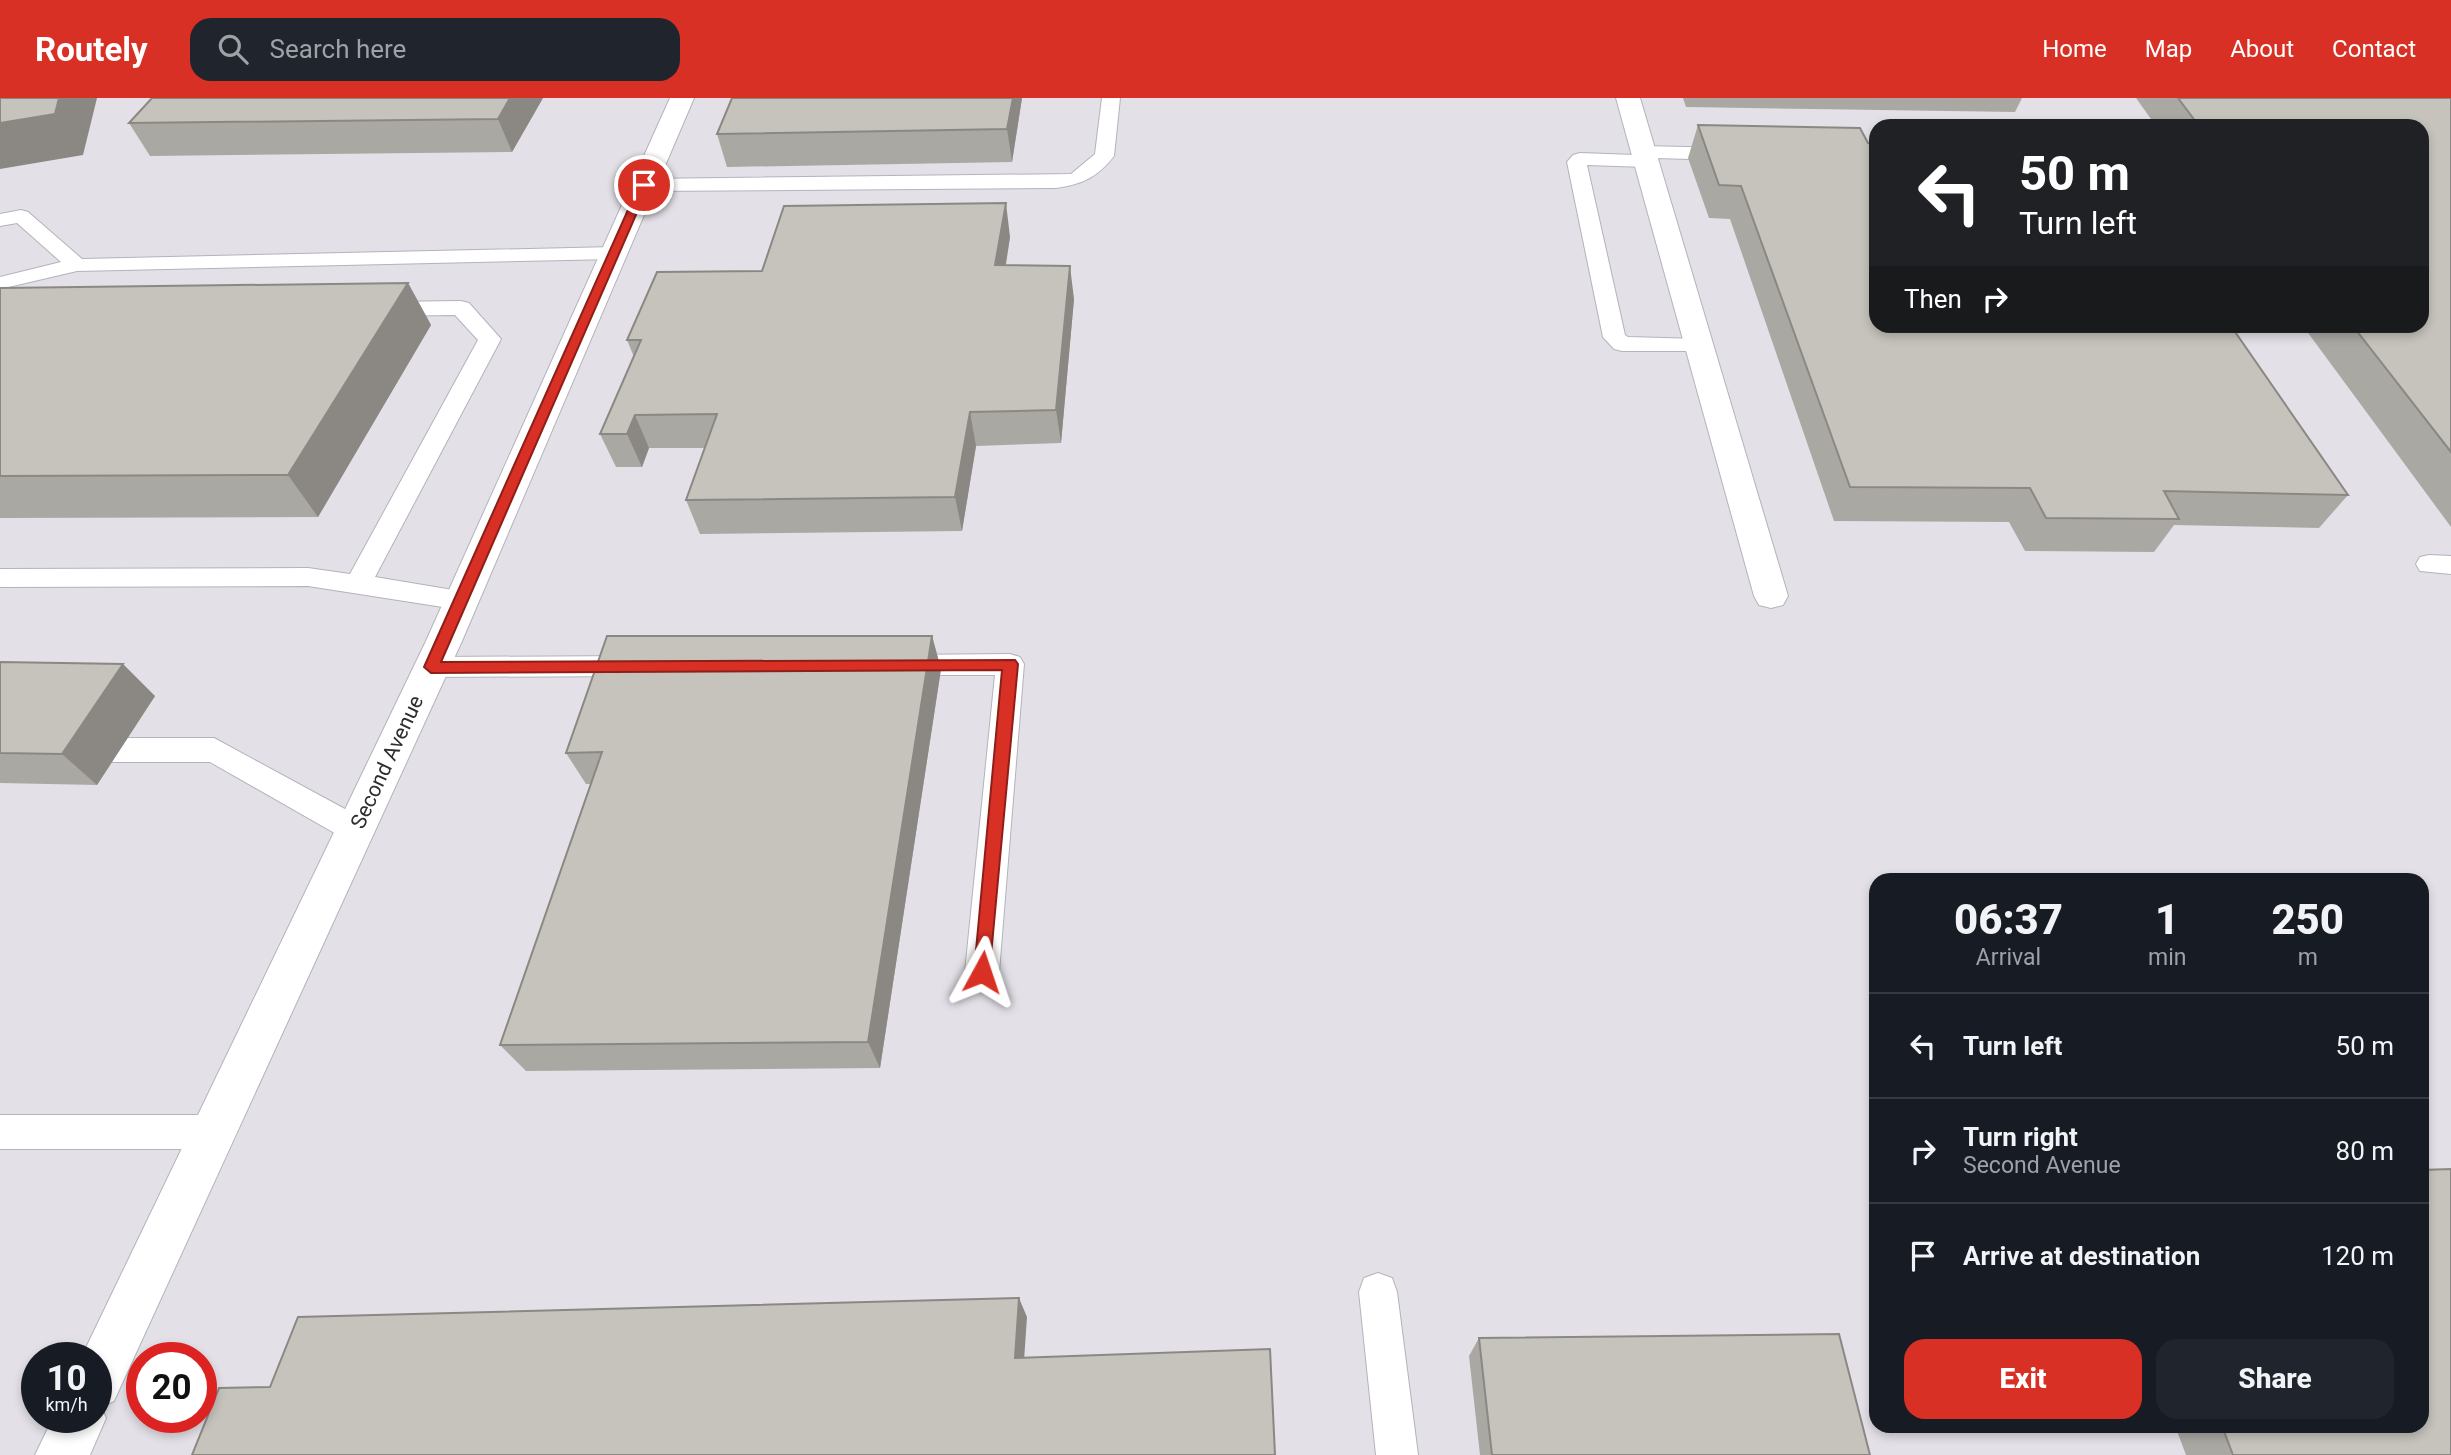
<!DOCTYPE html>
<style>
:root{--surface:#171b24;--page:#20242c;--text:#f1f3f6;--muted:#9ea1a6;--line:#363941;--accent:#d93025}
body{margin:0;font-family:Roboto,sans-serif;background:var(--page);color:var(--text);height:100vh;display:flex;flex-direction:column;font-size:26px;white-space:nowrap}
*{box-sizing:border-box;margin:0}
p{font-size:23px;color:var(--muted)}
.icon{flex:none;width:38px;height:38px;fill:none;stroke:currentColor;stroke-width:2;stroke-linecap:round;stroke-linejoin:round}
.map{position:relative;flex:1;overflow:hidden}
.side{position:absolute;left:1869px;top:775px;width:560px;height:560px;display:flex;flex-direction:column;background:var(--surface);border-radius:21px;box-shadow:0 4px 10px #0003}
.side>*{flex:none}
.hud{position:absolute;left:1869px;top:21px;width:560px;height:214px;border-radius:21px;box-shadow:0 4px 10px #0003;background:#202124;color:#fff;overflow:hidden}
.speed{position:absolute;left:21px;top:1244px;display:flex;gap:14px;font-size:35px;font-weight:700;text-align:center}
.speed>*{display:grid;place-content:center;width:91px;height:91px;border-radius:50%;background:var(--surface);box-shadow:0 4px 10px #0003;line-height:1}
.speed small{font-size:18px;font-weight:400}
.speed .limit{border:10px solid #d22;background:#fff;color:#111}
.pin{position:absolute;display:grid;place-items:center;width:60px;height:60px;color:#fff;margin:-30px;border:4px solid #fff;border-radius:50%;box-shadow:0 2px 7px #0007}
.me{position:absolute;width:77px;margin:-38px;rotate:5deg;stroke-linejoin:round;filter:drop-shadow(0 0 5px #0008)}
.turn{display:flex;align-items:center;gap:24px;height:147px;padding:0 35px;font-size:32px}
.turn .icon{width:91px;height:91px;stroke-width:2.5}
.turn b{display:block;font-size:49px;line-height:60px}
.then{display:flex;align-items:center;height:66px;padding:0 35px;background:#0003;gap:14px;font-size:26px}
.eta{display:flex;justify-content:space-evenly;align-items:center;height:119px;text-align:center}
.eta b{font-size:42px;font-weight:800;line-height:49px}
.primary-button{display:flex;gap:14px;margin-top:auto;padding:14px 35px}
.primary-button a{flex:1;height:80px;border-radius:21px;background:var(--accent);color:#fff;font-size:28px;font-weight:800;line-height:80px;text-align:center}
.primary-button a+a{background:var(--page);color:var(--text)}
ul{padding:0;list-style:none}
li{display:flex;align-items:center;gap:21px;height:105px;padding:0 35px;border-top:2px solid var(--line)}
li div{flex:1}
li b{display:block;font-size:26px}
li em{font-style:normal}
header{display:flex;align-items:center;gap:42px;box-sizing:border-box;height:98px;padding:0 35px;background:var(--accent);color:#fff}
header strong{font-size:33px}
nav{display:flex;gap:38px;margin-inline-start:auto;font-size:24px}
.search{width:490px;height:63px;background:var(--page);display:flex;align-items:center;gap:18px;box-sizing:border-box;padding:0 24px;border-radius:21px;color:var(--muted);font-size:26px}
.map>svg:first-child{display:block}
.industrial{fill:#e3e1e7;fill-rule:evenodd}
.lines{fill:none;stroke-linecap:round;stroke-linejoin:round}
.service-casing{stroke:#b2b3bc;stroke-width:2}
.minor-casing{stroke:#b2b3bc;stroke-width:2}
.service{fill:#fff;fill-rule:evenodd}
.minor{fill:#fff;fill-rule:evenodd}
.wall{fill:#aaa8a3}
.shaded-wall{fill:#8b8884}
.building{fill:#c6c3bd;stroke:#8b8884;stroke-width:2}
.route{fill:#d93025;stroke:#8d1f18;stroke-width:2}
.labels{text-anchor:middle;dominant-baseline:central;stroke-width:5;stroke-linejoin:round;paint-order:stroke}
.street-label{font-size:21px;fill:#2e2e2e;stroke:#fff}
</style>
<header>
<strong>Routely</strong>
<div class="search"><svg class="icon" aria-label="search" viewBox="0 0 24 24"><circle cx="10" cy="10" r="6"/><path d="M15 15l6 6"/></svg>Search here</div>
<nav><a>Home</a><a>Map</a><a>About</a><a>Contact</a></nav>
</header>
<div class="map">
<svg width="2451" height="1357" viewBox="0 0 2451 1357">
<rect width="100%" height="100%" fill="#ede9e2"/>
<!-- industrial -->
<path class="industrial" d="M 0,0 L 2451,0 L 2451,1357 L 0,1357 ZM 1876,28 L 2422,28 L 2422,228 L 1876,228 ZM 1876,782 L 2422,782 L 2422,1328 L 1876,1328 ZM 37,1260 L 96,1260 L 96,1320 L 37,1320 ZM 142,1260 L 201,1260 L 201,1320 L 142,1320 Z"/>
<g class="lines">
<defs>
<path id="service" d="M 1102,0 L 1120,0 L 1114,58 C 1097,80 1082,86 1056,90 L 644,93 L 637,91 L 634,87 L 637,83 L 644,81 L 1071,76 L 1095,56 Z
M 1643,48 L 1730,50 L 1740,56 L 1730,62 L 1654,60 L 1656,63 L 1653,67 L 1646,69 L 1587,67 L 1625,237 L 1628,239 L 1699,241 L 1707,243 L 1710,248 L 1707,253 L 1622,253 L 1614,251 L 1603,239 L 1567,64 L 1573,57 L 1580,55 L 1635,57 L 1633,54 L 1636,50 Z
M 21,112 L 28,114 L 82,161 L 614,149 L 621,151 L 625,155 L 621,159 L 614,161 L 77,173 L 0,191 L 0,179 L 61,164 L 17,125 L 0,128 L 0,116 Z
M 461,203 L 469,205 L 501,241 L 375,479 L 471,495 L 475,502 L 471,509 L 462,512 L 308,488 L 0,489 L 0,471 L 308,470 L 350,476 L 478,242 L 455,217 L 383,218 L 375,216 L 372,211 L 375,206 L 383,204 Z
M 2429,457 L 2451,458 L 2451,476 L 2420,473 L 2416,466 L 2420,459 Z
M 1010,556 L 1020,559 L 1024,566 L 999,874 L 994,884 L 982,889 L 970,884 L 965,874 L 995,577 L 900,577 L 890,574 L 886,567 L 890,560 L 900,557 Z
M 637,558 L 647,561 L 651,568 L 647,575 L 637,578 L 431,579 L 421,576 L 417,569 L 421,562 L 431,559 Z
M 0,640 L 214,640 L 367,723 L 371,732 L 367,741 L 356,745 L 345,741 L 210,664 L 0,664 Z
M 0,1017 L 213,1017 L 226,1022 L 231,1034 L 226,1046 L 213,1051 L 0,1051 Z
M 1378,1175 L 1392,1180 L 1397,1194 L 1418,1357 L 1376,1357 L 1359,1194 L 1364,1180 Z"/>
<path id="minor" d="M 670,0 L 694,0 L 462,543 L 114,1303 L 101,1309 L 106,1320 L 90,1357 L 35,1357 L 53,1320 L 96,1320 L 96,1260 L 81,1260 L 426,543 Z
M 1616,0 L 1640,0 L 1788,498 L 1783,507 L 1771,510 L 1759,507 L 1754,498 Z"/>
</defs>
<!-- service casing -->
<use href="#service" class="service-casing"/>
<!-- minor casing -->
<use href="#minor" class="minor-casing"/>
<!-- service -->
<use href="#service" class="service"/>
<!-- minor -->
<use href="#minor" class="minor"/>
</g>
<!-- wall -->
<path class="wall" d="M 543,0 L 512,54 L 150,58 L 129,25 Z
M 732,0 L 1022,0 L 1012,64 L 727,69 L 717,36 Z
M 1683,0 L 2022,0 L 2015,14 L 1686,9 Z
M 2136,0 L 2451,0 L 2451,429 L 2303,228 L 2422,228 L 2422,28 L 2156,28 Z
M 1698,27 L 1868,45 L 2348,397 L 2319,430 L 2174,427 L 2154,454 L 2025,453 L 2009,424 L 1834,423 L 1730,121 L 1709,120 L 1688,60 Z
M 1010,139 L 1006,167 L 1074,201 L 1061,345 L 976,348 L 962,433 L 700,436 L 686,402 L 705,350 L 649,350 L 642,369 L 616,369 L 600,336 L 634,259 L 627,242 L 762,173 Z
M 408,185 L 431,227 L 318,419 L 0,420 L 0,190 Z
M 932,538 L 941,571 L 880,970 L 526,973 L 500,947 L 591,686 L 586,686 L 566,655 Z
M 0,564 L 155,598 L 97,687 L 0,685 Z
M 1479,1240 L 1870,1357 L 1480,1357 L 1469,1258 Z
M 2175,1328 L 2422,1328 L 2451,1357 L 2186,1357 Z"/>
<!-- shaded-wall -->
<path class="shaded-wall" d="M 59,0 L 97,0 L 83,57 L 0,71 L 0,25 Z
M 510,0 L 543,0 L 512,54 L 498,21 Z
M 1013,0 L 1022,0 L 1012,64 L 1007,31 Z
M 1006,105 L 1010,139 L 1000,201 L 995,167 Z
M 1070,168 L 1074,201 L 1061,345 L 1056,312 Z
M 408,185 L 431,227 L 318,419 L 288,377 Z
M 970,314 L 976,348 L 962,433 L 955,399 Z
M 635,317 L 649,350 L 642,369 L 627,336 Z
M 932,538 L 941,571 L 880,970 L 868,944 Z
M 123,566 L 155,598 L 97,687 L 62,656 Z
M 1019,1200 L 1027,1219 L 1023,1277 L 1015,1260 Z"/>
<!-- building -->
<path class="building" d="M 0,0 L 59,0 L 55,16 L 0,25 Z
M 152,0 L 510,0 L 498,21 L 129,25 Z
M 732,0 L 1013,0 L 1007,31 L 717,36 Z
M 2178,0 L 2451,0 L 2451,354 L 2353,228 L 2422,228 L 2422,28 L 2199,28 Z
M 1698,27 L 1860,30 L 1868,45 L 1876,45 L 1876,228 L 2231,228 L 2348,397 L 2164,393 L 2179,421 L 2046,420 L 2030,390 L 1850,389 L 1741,88 L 1719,87 Z
M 1006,105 L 995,167 L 1070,168 L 1056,312 L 970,314 L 955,399 L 686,402 L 717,316 L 635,317 L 627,336 L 600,336 L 641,242 L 627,242 L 657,174 L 762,173 L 784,108 Z
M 408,185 L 288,377 L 0,378 L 0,190 Z
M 607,538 L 932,538 L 868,944 L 500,947 L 602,654 L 566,655 Z
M 0,564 L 123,566 L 62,656 L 0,655 Z
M 2451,1071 L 2451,1357 L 2233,1357 L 2222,1328 L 2422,1328 L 2422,1072 Z
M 1019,1200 L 1015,1260 L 1270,1251 L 1275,1357 L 192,1357 L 219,1290 L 270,1289 L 298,1219 Z
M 1839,1236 L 1870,1357 L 1492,1357 L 1479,1240 Z"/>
<!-- route -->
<path class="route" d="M 640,85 L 649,87 L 441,564 L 1015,562 L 1018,566 L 989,879 L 982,881 L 976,879 L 974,874 L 1002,572 L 431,575 L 424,569 Z"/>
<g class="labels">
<!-- street labels -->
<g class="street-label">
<text transform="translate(387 664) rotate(-65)">Second Avenue</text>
</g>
</g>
</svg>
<div class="speed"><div>10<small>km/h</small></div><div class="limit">20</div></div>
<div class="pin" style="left:644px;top:87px;background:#d93025"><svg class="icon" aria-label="arrive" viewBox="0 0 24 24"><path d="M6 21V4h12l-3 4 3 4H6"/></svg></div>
<svg class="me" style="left:982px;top:874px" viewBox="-20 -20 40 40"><path d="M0-17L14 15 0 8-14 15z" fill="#d93025" stroke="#fff" stroke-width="4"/></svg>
<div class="hud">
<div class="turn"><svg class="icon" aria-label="left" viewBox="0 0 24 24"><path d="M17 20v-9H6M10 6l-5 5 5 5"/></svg><div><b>50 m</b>Turn left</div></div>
<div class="then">Then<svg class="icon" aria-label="right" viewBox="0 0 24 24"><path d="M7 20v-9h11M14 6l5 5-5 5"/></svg></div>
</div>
<section class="side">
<div class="eta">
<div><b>06:37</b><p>Arrival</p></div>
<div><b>1</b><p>min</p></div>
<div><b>250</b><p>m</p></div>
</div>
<ul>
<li><svg class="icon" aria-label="left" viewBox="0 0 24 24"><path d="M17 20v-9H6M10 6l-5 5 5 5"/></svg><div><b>Turn left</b></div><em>50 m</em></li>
<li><svg class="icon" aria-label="right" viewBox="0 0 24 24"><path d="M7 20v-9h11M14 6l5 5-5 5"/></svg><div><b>Turn right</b><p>Second Avenue</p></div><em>80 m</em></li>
<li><svg class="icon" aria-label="arrive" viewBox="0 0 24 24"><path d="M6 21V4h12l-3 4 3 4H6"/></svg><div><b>Arrive at destination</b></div><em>120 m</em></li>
</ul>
<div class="primary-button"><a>Exit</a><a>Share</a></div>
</section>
</div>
